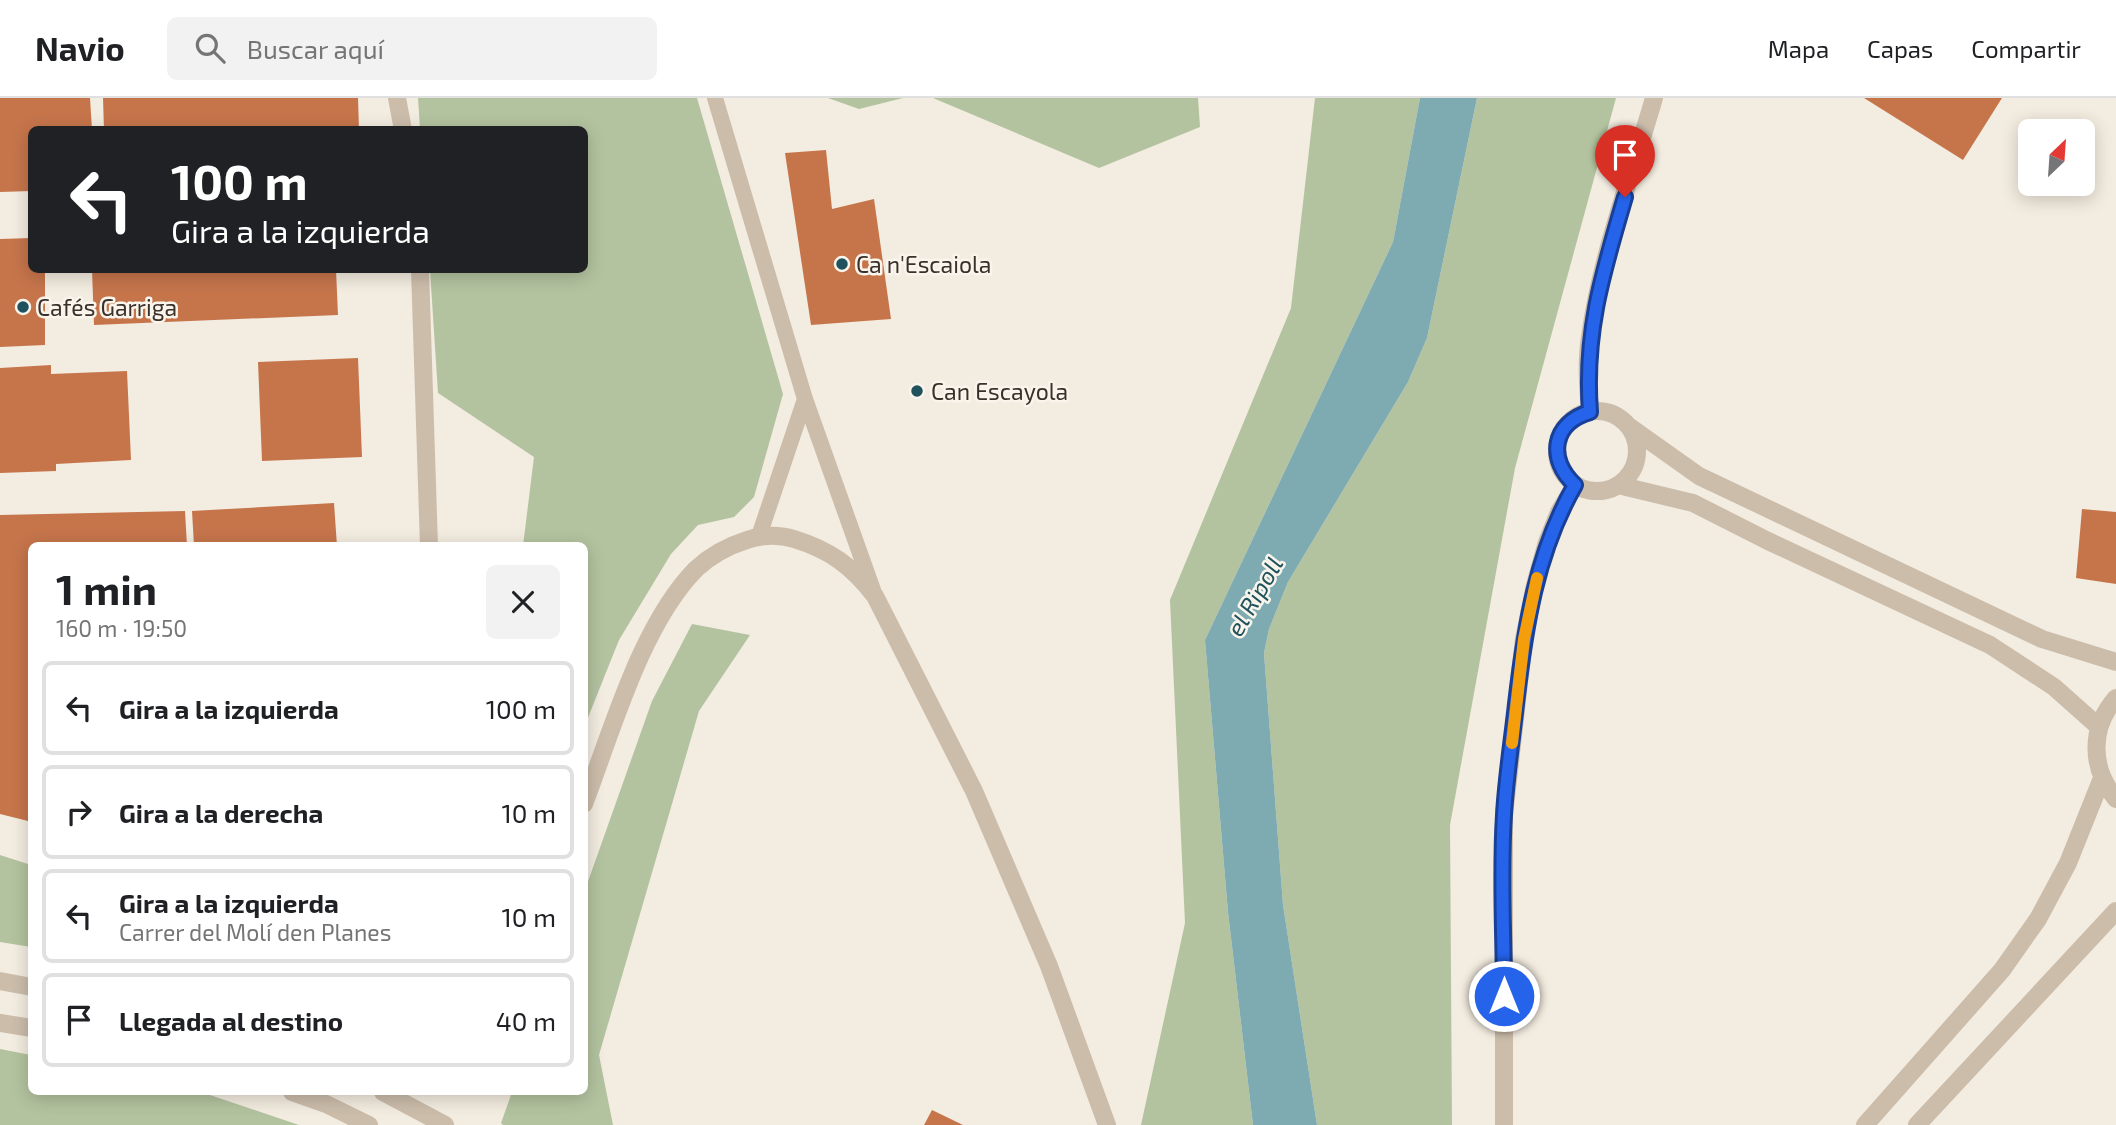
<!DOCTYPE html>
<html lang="es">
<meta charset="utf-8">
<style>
:root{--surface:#fff;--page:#f2f2f2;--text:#202124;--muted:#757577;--line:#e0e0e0}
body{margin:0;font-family:"Exo 2",sans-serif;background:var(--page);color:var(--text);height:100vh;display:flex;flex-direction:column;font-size:26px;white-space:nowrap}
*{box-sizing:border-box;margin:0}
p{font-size:23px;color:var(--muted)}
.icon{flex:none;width:38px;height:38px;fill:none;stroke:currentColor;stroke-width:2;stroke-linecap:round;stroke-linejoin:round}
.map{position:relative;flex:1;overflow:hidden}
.sheet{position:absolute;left:28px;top:444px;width:560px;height:553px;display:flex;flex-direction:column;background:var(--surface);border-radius:10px;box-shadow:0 4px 18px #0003}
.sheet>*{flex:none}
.banner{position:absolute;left:28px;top:28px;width:560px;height:147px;border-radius:10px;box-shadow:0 4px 18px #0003;background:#202124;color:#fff;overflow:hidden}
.needle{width:46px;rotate:25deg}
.tools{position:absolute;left:2018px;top:21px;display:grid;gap:14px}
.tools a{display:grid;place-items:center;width:77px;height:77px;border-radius:10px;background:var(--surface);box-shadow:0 4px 18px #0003;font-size:35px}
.pin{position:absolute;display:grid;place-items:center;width:60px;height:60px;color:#fff;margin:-72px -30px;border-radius:50% 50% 50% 0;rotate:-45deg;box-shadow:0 0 7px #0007}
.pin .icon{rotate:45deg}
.me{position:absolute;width:77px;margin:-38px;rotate:0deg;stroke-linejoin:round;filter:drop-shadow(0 0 5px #0008)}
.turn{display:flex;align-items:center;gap:24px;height:147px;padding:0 28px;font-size:32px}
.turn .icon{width:91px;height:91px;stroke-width:2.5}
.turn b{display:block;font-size:49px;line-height:60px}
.round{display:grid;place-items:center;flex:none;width:74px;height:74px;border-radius:10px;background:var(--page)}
.head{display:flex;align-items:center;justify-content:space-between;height:119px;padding:0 28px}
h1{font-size:42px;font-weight:700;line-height:52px}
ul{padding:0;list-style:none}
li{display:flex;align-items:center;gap:21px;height:94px;margin:0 14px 10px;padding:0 14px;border:4px solid var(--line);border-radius:10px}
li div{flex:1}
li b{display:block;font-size:26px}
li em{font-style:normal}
header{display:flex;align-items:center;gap:42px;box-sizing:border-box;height:98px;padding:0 35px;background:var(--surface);border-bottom:2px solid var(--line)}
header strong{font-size:33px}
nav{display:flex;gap:38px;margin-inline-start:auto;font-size:24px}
.search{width:490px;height:63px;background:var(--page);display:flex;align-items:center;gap:18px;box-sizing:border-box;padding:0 24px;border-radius:10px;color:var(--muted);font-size:26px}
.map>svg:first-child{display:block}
.green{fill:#b3c39f}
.water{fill:#7eaab1}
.building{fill:#c6754b}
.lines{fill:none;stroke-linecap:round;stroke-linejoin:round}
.lane{stroke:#ccbdab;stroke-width:16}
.street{stroke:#ccbdab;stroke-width:18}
.route-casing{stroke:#184099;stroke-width:18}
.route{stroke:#2563eb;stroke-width:12}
.slow{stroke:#f59e0b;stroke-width:12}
.poi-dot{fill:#1f525c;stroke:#faf5ec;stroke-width:2.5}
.labels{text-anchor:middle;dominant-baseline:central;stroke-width:5;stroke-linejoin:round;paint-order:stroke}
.poi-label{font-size:23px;fill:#3a312a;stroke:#faf5ec;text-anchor:start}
.water-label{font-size:24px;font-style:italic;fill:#1f525c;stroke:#faf5ec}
</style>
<header>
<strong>Navio</strong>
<div class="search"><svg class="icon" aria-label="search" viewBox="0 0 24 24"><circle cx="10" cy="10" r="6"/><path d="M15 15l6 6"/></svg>Buscar aquí</div>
<nav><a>Mapa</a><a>Capas</a><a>Compartir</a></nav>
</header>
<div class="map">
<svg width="2116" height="1027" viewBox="0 0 2116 1027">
<rect width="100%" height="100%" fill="#f3ece0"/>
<!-- green -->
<path class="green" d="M 418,0 L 697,0 L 783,296 L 754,399 L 734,419 L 698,427 L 671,456 L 619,542 L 585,627 L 584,448 L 523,448 L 534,359 L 438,295 L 430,172 L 584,172 L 584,32 L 420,31 Z
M 828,0 L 903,0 L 859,11 Z
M 933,0 L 1198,0 L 1200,29 L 1099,70 Z
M 1315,0 L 1420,0 L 1393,144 L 1205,542 L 1228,814 L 1253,1027 L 1141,1027 L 1185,825 L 1170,502 L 1291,210 Z
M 1477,0 L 1616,0 L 1515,370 L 1450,727 L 1452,1027 L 1317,1027 L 1283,807 L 1264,555 L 1269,531 L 1288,484 L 1408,284 L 1427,240 Z
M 692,526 L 750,537 L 699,613 L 599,957 L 613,1027 L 503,1027 L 501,1025 L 512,994 L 584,994 L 585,792 L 652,603 Z
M 0,757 L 31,767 L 31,849 L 0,844 Z
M 0,951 L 31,957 L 32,994 L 201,994 L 299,1027 L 0,1027 Z"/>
<!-- water -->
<path class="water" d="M 1420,0 L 1477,0 L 1427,240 L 1408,284 L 1288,484 L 1269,531 L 1264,555 L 1283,807 L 1317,1027 L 1253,1027 L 1228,814 L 1205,542 L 1393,144 Z"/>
<!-- building -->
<path class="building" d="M 0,0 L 90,0 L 92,32 L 32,32 L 32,93 L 0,94 Z
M 103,0 L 358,0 L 359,32 L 104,32 Z
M 1864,0 L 2002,0 L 1963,62 Z
M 826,52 L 832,111 L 874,101 L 891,221 L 811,227 L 785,55 Z
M 32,140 L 32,172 L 45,172 L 45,247 L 0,249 L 0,141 Z
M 92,172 L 336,172 L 338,217 L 94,227 Z
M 358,260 L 362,359 L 262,363 L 258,264 Z
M 51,267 L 51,276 L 127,273 L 131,362 L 56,366 L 56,373 L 0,375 L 0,270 Z
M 334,405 L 337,448 L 194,448 L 192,413 Z
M 2082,411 L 2116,414 L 2116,486 L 2076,480 Z
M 185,413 L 187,448 L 32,448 L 32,724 L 0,716 L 0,417 Z
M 932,1012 L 963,1027 L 924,1027 Z"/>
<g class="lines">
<!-- lane -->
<path class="lane" d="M 715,0 L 805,301 L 873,492
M 759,438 L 805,301"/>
<!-- street -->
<path class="street" d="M 397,0 L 403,32
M 420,172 L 429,448
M1557 353a40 40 0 1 1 80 0a40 40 0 1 1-80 0Z
M 1590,314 C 1588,289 1586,264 1590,239 C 1600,161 1632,76 1654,0
M 1630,329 L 1699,378 L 2042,541 L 2116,564
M 1618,387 L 1693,405 L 1768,443 L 1990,547 L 2054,589 L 2099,629
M 2116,600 C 2089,631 2091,671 2116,701
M 584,706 C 612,633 641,527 696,471 C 710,458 728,448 747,442 C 762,437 778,436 794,441 C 830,452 852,468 875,498 L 974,693 L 1049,868 L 1107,1027
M 0,883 L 32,889
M 0,925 L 32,930
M 292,994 L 326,1006 L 369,1027
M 383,994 L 445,1027
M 1504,1027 L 1504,717 L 1524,541 L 1535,487 L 1547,444 L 1559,414 L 1575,387
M 1865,1027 L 2002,872 L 2038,821 L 2068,765 L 2102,680
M 1917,1027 L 2116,813"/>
</g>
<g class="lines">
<defs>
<path id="route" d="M 1504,898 C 1504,838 1500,777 1504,717 C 1506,680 1512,643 1516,606 C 1525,529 1536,455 1575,387 C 1547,361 1552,325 1590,314 C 1584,234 1603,174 1625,99"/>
</defs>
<!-- route casing -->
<use href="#route" class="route-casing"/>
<!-- route -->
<use href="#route" class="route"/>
<!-- slow -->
<path class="slow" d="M 1512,645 L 1524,541 L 1537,480"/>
</g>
<!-- markers -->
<g class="poi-dot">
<circle cx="842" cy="166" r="7"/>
<circle cx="23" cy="209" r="7"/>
<circle cx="917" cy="293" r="7"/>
</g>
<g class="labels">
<!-- poi labels -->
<g class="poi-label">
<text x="856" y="166">Ca n'Escaiola</text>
<text x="37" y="209">Cafés Garriga</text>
<text x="931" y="293">Can Escayola</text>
</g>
<!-- water labels -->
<g class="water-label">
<text transform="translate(1254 498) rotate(-60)">el Ripoll</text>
</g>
</g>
</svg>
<div class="tools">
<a><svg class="needle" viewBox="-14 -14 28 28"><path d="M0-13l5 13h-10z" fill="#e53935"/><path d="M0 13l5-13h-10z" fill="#757577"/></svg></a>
</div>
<div class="pin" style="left:1625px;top:99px;background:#d93025"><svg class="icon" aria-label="arrive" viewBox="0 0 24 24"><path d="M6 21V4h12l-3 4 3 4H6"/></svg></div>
<svg class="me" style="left:1504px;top:898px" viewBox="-20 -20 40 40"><circle r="17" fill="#2563eb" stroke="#fff" stroke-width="3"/><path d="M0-11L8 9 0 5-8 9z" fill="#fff"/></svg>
<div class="banner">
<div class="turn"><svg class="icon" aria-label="left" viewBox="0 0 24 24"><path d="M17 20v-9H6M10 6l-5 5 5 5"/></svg><div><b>100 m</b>Gira a la izquierda</div></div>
</div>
<section class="sheet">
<div class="head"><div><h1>1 min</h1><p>160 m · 19:50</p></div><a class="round"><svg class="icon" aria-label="close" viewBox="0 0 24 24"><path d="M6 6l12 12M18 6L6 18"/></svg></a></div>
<ul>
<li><svg class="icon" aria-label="left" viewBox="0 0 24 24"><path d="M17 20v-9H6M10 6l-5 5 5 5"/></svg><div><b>Gira a la izquierda</b></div><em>100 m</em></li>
<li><svg class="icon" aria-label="right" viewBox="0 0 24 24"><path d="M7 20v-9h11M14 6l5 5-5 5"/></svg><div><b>Gira a la derecha</b></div><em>10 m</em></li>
<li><svg class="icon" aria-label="left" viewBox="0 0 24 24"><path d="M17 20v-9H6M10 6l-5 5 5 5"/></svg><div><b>Gira a la izquierda</b><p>Carrer del Molí den Planes</p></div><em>10 m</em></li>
<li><svg class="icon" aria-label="arrive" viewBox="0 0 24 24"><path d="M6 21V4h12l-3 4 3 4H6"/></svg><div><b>Llegada al destino</b></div><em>40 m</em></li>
</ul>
</section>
</div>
